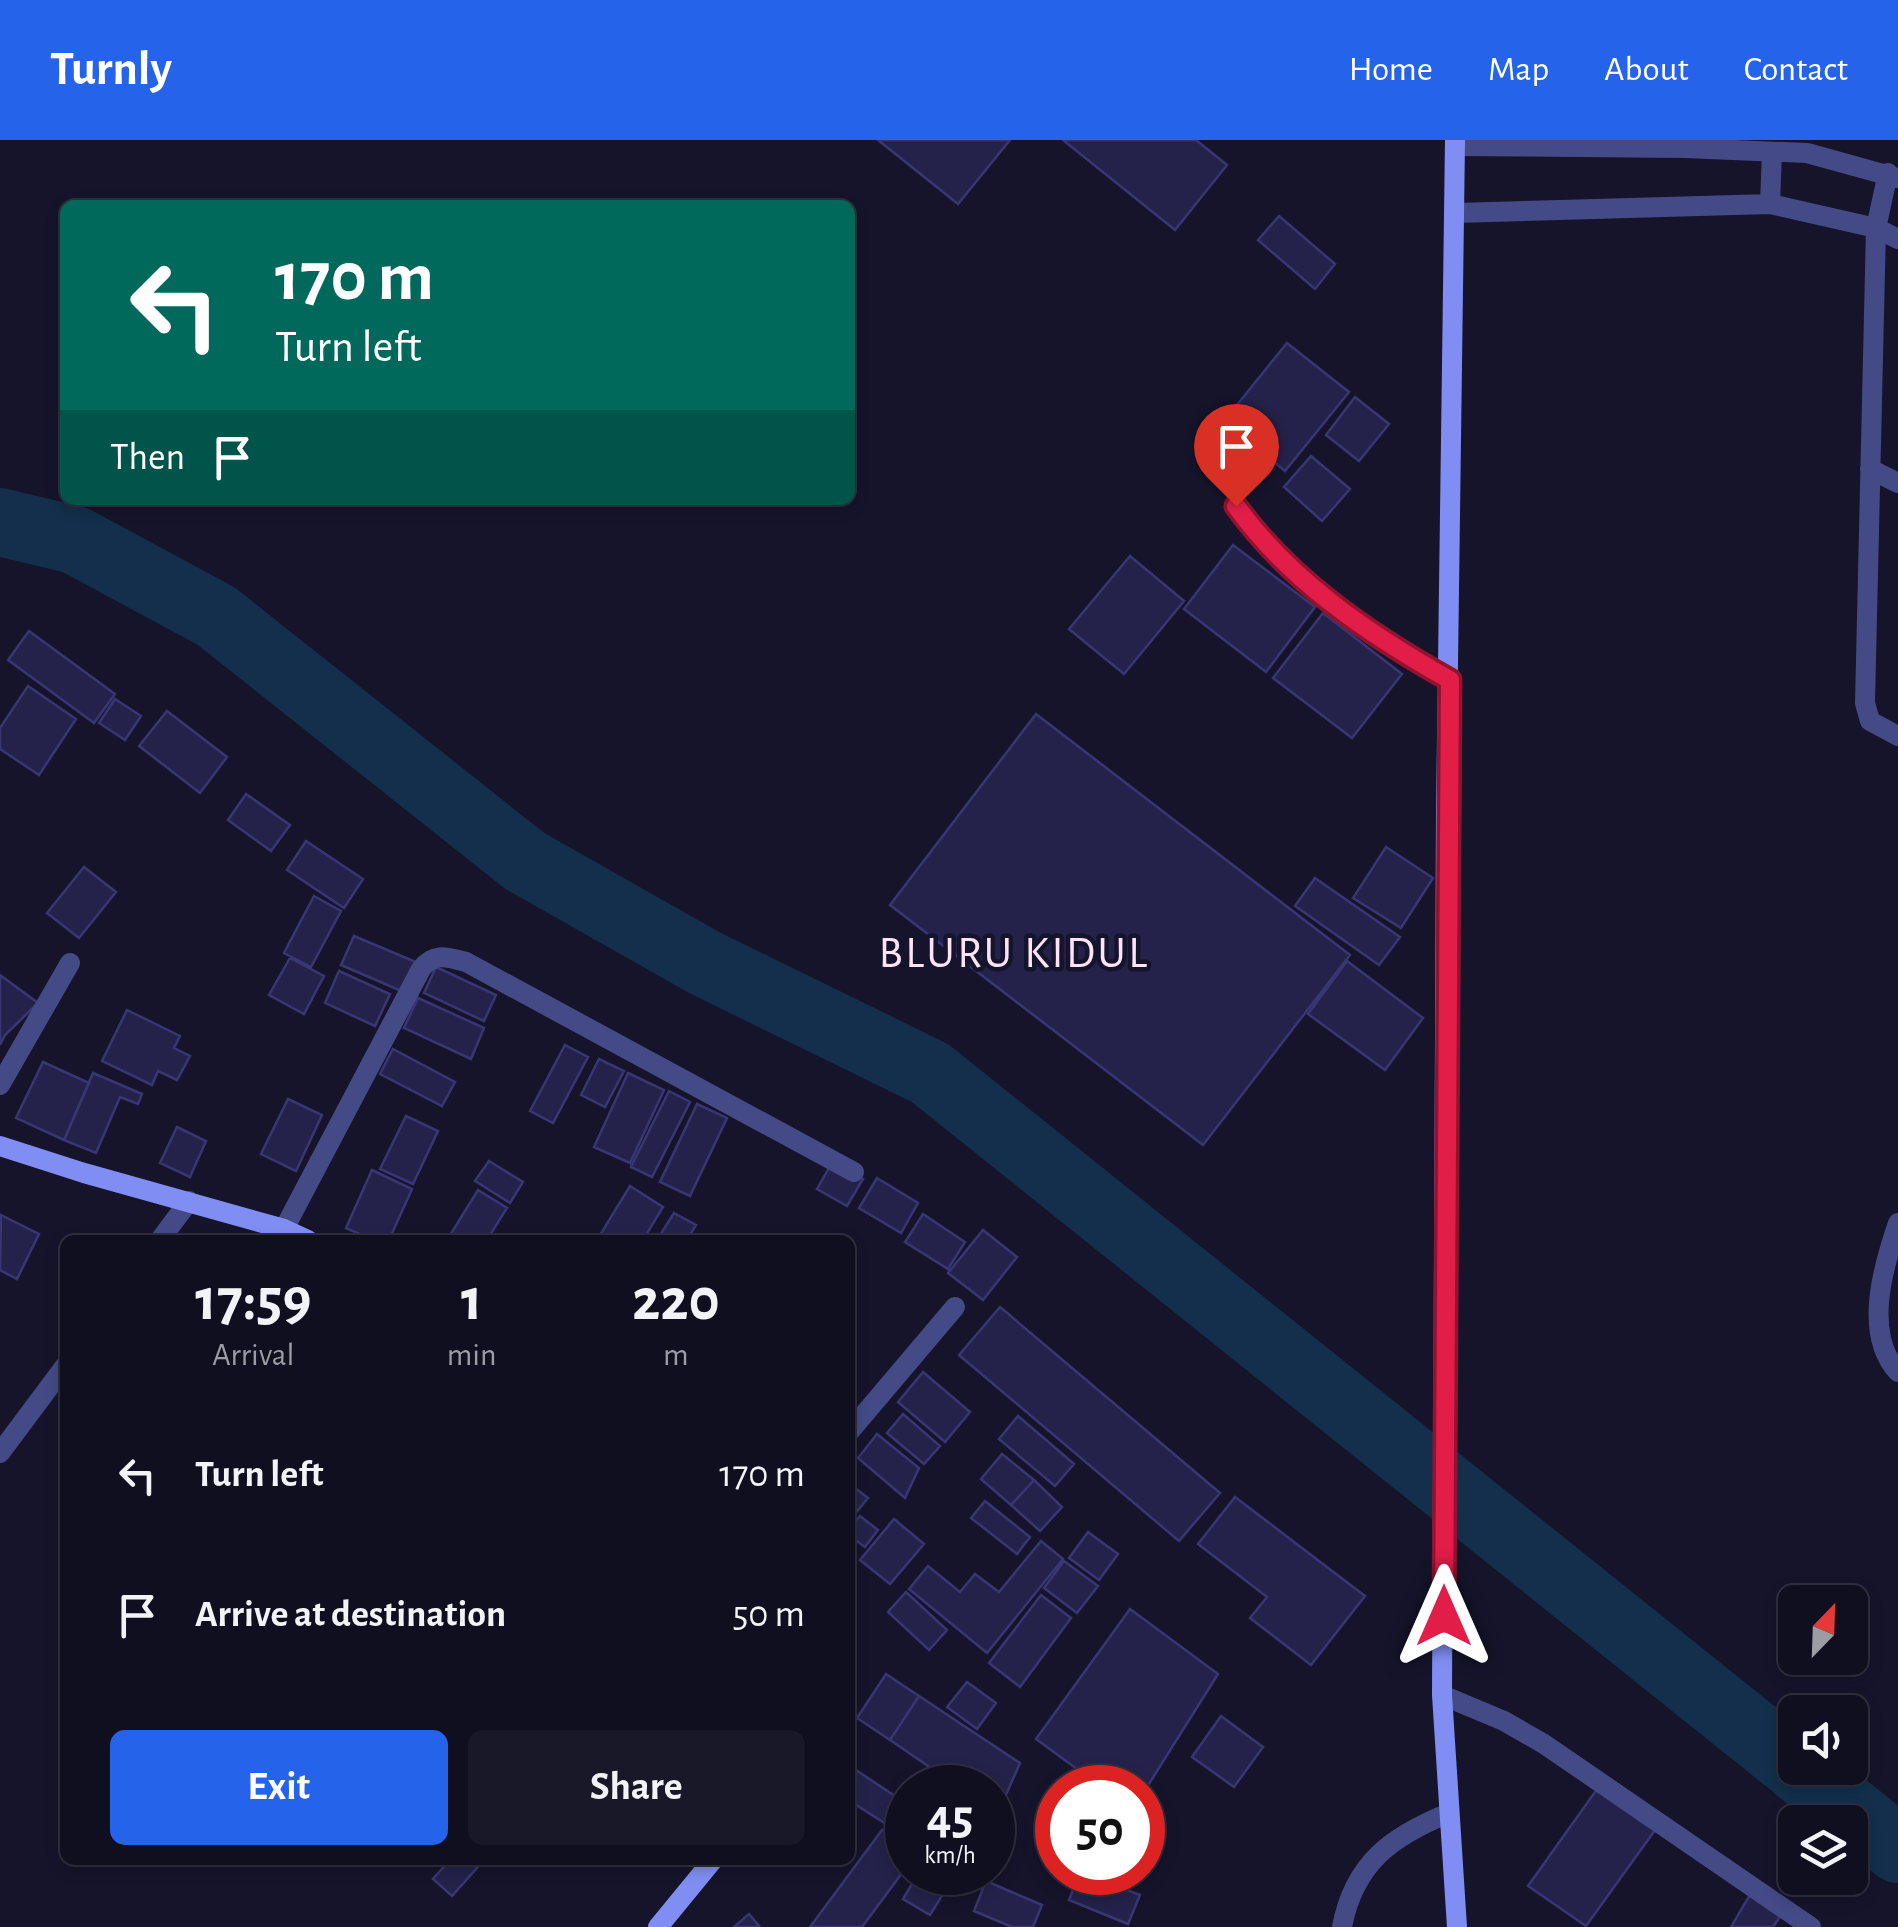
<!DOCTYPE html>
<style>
:root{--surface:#100f20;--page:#191829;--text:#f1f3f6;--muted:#9c9ca5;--line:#302f3e;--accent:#2563eb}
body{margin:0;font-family:"Alegreya Sans",sans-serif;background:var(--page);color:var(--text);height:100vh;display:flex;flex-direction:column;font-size:38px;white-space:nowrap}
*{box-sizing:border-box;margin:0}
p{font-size:32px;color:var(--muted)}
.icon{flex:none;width:55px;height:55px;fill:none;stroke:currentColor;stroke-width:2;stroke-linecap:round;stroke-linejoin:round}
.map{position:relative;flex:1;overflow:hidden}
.sheet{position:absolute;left:60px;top:1095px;width:795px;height:630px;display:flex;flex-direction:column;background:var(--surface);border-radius:15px;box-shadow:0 5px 15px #0003,0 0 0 2px var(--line)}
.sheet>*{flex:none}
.guide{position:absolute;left:60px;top:60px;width:795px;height:305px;border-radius:15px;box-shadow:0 5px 15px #0003,0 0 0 2px var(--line);background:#00695c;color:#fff;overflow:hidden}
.needle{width:65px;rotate:23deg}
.buttons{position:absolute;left:1778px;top:1445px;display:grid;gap:20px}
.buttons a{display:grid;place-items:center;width:90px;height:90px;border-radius:15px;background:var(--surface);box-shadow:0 5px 15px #0003,0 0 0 2px var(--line);font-size:50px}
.speed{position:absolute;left:885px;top:1625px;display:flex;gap:20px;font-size:50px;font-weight:700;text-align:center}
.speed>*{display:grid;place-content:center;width:130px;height:130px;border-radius:50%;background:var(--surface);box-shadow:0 5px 15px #0003,0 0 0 2px var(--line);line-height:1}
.speed small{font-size:25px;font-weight:400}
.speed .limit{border:15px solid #d22;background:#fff;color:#111}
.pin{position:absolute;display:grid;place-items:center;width:85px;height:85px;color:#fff;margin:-102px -42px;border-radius:50% 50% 50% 0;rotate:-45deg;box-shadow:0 0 10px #0007}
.pin .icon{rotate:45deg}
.me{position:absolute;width:110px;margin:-55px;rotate:0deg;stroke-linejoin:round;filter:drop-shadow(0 0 8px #0008)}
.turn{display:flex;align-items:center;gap:35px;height:210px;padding:0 50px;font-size:45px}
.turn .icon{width:130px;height:130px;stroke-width:2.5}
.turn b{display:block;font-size:70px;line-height:85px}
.then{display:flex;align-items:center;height:95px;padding:0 50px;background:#0003;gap:20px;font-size:38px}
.eta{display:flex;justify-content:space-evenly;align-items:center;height:170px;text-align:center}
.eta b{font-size:60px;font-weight:700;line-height:70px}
.primary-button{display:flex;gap:20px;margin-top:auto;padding:20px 50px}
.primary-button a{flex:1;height:115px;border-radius:15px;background:var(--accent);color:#fff;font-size:40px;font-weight:700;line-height:115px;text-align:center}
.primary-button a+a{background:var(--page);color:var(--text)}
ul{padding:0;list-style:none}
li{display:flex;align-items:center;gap:30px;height:140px;padding:0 50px}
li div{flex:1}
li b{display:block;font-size:38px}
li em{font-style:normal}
header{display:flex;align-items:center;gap:60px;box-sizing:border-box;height:140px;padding:0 50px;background:var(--accent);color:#fff}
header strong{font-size:48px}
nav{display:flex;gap:55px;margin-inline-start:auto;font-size:35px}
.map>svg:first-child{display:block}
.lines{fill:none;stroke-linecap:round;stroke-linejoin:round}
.river{stroke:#132f4b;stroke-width:68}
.building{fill:#24224a;stroke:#393674;stroke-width:2.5}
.lane{stroke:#434a86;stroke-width:20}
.street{stroke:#434a86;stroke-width:20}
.secondary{stroke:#808ef4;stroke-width:20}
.route-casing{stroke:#92132f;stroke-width:25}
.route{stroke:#e11d48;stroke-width:18}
.labels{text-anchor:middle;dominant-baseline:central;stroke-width:9;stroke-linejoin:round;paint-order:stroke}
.quarter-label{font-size:45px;letter-spacing:2.5px;fill:#fde3f7;stroke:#15142b}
</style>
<header>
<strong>Turnly</strong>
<nav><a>Home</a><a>Map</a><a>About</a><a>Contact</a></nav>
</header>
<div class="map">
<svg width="1898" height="1787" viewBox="0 0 1898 1787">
<rect width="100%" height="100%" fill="#15142b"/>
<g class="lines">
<!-- river -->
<path class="river" d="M 0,382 L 75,400 L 216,476 L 525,721 L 705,823 L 930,933 L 1795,1626
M 1797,1628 L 1898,1709"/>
</g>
<!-- building -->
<path class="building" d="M 878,0 L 1010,0 L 958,64 Z
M 1063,0 L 1196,0 L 1227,25 L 1175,90 Z
M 1279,76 L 1335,124 L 1315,149 L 1258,100 Z
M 1287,203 L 1349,252 L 1285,331 L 1224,281 Z
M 1355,257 L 1389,284 L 1359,321 L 1326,295 Z
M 1311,316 L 1350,349 L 1322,381 L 1284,347 Z
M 1233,405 L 1315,467 L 1266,532 L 1184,469 Z
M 1130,416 L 1184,461 L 1124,534 L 1069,489 Z
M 1323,473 L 1402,534 L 1352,598 L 1273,538 Z
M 29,491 L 115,554 L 94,583 L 8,520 Z
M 28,546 L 76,579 L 39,635 L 0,609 L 0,588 Z
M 115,559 L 141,576 L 125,600 L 99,583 Z
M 167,571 L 227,617 L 200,653 L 139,606 Z
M 1036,574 L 1350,815 L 1203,1005 L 890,765 Z
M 246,654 L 290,685 L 271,711 L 228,680 Z
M 306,701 L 363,739 L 344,768 L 287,730 Z
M 1386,707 L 1433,738 L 1401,788 L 1353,758 Z
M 84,727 L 116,752 L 79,798 L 47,773 Z
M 1315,738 L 1400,797 L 1379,825 L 1295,766 Z
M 314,756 L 341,771 L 311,827 L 284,813 Z
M 354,796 L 418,823 L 406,853 L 341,825 Z
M 290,818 L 324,836 L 304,874 L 269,855 Z
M 1347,821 L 1423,878 L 1385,930 L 1308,874 Z
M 436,827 L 496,855 L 484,881 L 424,853 Z
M 339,831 L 390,854 L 375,886 L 325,863 Z
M 0,835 L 38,863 L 5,895 L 0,905 Z
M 418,858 L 484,888 L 471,919 L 404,888 Z
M 127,870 L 180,896 L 174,908 L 190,916 L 177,940 L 158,931 L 152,945 L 102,921 Z
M 565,905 L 588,917 L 553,983 L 530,971 Z
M 393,909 L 455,942 L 442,966 L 380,934 Z
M 599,919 L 624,931 L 605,967 L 581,955 Z
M 43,922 L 89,943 L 64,1000 L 16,978 Z
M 93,933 L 142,954 L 138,964 L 120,957 L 96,1013 L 64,1000 Z
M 628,933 L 664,950 L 630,1023 L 594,1007 Z
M 669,951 L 690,962 L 652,1037 L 631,1027 Z
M 288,959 L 322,975 L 296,1031 L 261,1014 Z
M 697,964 L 727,978 L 690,1056 L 660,1042 Z
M 406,976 L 438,991 L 413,1044 L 380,1029 Z
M 177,987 L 206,1001 L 190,1037 L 160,1023 Z
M 489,1021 L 523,1042 L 510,1063 L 475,1041 Z
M 833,1021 L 863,1039 L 847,1066 L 817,1049 Z
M 372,1030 L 412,1049 L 389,1100 L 373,1100 L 346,1088 Z
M 877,1038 L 918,1063 L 901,1093 L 859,1068 Z
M 630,1046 L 663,1067 L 643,1100 L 597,1100 Z
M 478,1050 L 507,1068 L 487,1100 L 447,1100 Z
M 674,1073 L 696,1085 L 687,1100 L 657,1100 Z
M 923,1074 L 965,1102 L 948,1129 L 905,1102 Z
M 1,1075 L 39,1094 L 17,1139 L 0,1130 Z
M 983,1090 L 1017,1117 L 983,1160 L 948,1133 Z
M 1000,1167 L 1220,1353 L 1179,1401 L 959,1215 Z
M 923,1232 L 970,1272 L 945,1302 L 898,1262 Z
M 903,1274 L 940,1306 L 924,1324 L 887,1293 Z
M 1018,1276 L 1074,1324 L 1055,1346 L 999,1299 Z
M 877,1294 L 919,1328 L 905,1358 L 858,1318 Z
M 1002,1314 L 1034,1340 L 1011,1365 L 981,1339 Z
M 1034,1340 L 1062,1367 L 1040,1391 L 1011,1365 Z
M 850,1344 L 868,1358 L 850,1380 Z
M 1235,1357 L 1365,1456 L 1311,1525 L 1250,1478 L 1267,1457 L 1198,1404 Z
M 985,1361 L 1030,1397 L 1017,1414 L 971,1378 Z
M 860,1376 L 878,1390 L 865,1407 L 850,1396 L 850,1388 Z
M 894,1379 L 924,1404 L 890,1444 L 860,1420 Z
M 1088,1392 L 1118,1414 L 1099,1440 L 1069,1418 Z
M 1041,1401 L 1063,1419 L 987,1513 L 909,1449 L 928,1426 L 960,1452 L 975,1434 L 999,1452 Z
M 1064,1421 L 1098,1446 L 1077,1473 L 1044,1448 Z
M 906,1452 L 947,1490 L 929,1510 L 888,1472 Z
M 1041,1455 L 1071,1478 L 1020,1547 L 989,1523 Z
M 1130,1469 L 1218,1534 L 1142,1655 L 1142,1648 L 1103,1648 L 1036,1599 Z
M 886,1534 L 919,1556 L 890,1600 L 857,1578 Z
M 967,1542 L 996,1563 L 977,1589 L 947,1567 Z
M 919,1556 L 1020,1623 L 998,1673 L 992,1669 L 992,1648 L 960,1648 L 890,1600 Z
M 1221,1576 L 1263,1607 L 1234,1647 L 1192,1617 Z
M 850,1626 L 901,1660 L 886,1684 L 850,1661 Z
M 1600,1645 L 1658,1686 L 1586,1786 L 1528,1746 Z
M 908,1664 L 908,1699 L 892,1689 Z
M 882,1690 L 908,1709 L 908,1725 L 862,1787 L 810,1787 Z
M 450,1720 L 484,1720 L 452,1756 L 433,1739 Z
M 919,1732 L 955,1735 L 930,1775 L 903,1759 Z
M 1080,1732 L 1140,1755 L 1128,1784 L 1069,1760 Z
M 986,1741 L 1042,1765 L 1033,1787 L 1012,1787 L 974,1771 Z
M 1751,1753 L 1783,1772 L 1773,1787 L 1731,1787 Z
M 749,1774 L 760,1787 L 734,1787 Z"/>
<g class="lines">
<!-- lane -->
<path class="lane" d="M 1236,365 C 1290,441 1370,495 1449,541
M 160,1100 L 189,1061
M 0,1313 L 65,1226
M 1342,1787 C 1354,1723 1392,1696 1449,1673"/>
<!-- street -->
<path class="street" d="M 1455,6 L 1685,8 L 1807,13 L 1898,38
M 1888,33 L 1876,88 L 1865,563 L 1870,581 L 1898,596
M 1770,64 L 1772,12
M 1455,73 L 1770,64 L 1876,88 L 1898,99
M 1870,329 L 1898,343
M 0,945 L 70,823
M 1898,1083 C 1883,1127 1863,1194 1898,1232
M 284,1089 L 421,829 C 434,812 447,817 466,822 L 854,1032
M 850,1291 L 955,1167
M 1442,1555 L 1504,1581 L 1544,1604 L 1811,1787"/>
<!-- secondary -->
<path class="secondary" d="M 1455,0 L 1446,673 L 1442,1555 L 1457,1787
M 0,1006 L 84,1033 L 284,1089 L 308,1100
M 658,1787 L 713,1720"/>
</g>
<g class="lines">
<defs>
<path id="route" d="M 1236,366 C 1290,441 1370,495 1450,540 L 1444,1476"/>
</defs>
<!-- route casing -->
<use href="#route" class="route-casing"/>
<!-- route -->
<use href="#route" class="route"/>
</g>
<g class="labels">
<!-- quarter labels -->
<g class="quarter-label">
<text x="1014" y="813">BLURU KIDUL</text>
</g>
</g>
</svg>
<div class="buttons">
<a><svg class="needle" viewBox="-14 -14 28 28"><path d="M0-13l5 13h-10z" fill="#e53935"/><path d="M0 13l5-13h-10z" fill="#9c9ca5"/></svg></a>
<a><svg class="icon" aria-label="sound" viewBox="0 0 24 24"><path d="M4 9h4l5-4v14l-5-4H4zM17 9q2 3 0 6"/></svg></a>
<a><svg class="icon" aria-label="layers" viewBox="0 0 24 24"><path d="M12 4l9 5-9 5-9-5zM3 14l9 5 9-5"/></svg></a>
</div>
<div class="speed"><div>45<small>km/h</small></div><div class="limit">50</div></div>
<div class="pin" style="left:1236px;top:366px;background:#d93025"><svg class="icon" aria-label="arrive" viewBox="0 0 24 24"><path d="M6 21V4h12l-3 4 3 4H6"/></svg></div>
<svg class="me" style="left:1444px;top:1476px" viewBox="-20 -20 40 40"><path d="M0-17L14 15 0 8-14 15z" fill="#e11d48" stroke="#fff" stroke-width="4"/></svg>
<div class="guide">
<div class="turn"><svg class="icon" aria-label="left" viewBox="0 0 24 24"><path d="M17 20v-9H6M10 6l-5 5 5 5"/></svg><div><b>170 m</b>Turn left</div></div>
<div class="then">Then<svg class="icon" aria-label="arrive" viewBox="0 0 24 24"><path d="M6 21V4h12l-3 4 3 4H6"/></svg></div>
</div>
<section class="sheet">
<div class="eta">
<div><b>17:59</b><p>Arrival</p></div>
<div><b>1</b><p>min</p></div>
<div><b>220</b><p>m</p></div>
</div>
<ul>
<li><svg class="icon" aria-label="left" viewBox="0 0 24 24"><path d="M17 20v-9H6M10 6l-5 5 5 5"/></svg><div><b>Turn left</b></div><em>170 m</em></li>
<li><svg class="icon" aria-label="arrive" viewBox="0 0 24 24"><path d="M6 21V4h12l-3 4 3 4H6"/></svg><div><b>Arrive at destination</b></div><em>50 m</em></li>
</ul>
<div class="primary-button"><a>Exit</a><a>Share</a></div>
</section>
</div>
